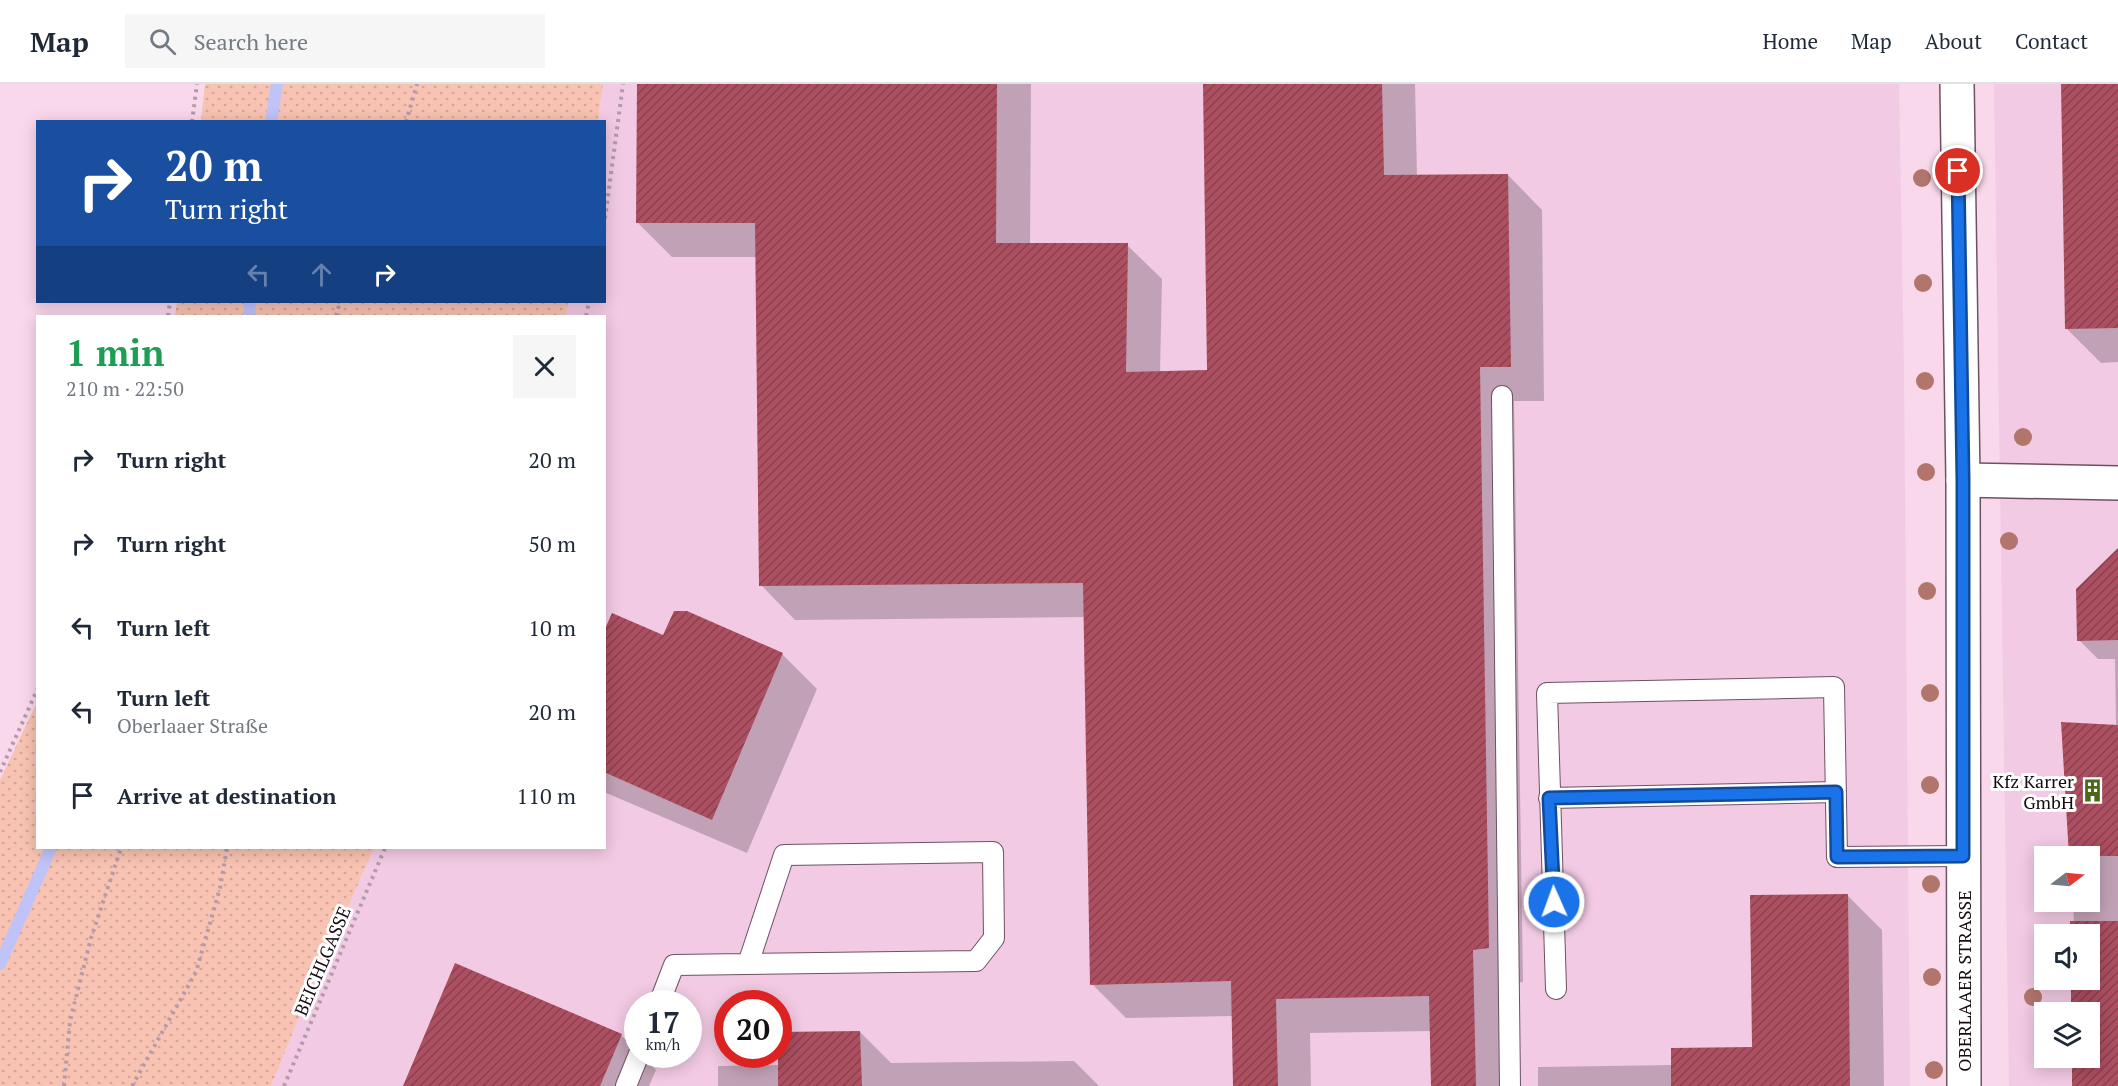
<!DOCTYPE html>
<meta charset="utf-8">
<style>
:root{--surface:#fff;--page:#f6f6f7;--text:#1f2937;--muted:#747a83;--line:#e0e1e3}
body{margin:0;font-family:"PT Serif",serif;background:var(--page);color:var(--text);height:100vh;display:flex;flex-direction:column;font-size:22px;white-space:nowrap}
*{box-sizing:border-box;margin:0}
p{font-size:20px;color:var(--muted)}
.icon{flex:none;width:33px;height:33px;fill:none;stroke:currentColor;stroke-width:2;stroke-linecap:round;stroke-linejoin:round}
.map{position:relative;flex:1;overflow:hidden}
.side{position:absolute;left:36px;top:231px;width:570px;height:534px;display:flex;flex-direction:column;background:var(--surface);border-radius:0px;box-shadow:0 3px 15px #0003}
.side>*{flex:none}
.hud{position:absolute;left:36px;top:36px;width:570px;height:183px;border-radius:0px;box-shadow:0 3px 15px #0003;background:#1a4fa0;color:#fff;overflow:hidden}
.needle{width:39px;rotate:74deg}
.controls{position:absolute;left:2034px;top:762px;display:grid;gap:12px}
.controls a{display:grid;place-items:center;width:66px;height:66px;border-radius:0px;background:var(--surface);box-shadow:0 3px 15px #0003;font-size:30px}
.speed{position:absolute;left:624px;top:906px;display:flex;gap:12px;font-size:30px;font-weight:700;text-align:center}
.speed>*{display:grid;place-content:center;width:78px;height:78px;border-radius:50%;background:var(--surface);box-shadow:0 3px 15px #0003;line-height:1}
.speed small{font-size:15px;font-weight:400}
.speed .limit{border:9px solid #d22;background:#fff;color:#111}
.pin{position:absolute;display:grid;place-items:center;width:51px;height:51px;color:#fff;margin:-26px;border:3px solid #fff;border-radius:50%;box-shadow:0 2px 6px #0007}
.me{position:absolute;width:66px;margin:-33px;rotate:358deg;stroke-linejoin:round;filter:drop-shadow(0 0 4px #0008)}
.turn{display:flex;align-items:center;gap:21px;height:126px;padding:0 30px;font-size:27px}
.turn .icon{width:78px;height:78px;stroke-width:2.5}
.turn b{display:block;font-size:42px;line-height:51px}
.lanes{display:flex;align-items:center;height:57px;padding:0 30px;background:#0003;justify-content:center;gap:30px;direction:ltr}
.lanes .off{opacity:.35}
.round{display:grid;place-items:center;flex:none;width:63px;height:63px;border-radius:0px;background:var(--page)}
.head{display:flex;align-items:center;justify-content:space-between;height:102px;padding:0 30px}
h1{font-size:36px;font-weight:800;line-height:45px;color:#1e9e55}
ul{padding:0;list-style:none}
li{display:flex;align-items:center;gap:18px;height:84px;padding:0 30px}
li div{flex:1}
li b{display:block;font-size:22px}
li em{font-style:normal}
header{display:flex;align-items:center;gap:36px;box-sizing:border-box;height:84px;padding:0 30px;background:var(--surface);border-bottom:2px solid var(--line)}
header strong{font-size:28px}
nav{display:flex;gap:33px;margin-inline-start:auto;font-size:21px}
.search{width:420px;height:54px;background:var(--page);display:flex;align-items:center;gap:15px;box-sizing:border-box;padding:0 21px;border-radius:0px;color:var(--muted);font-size:22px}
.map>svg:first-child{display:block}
.built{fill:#f2cae3;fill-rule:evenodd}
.park{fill:url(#park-dots)}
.shadow{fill:#0003}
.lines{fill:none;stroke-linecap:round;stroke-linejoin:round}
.stream{stroke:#c0c3f8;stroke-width:12}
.building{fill:url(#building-hatch)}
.service-casing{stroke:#6e5263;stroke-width:22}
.minor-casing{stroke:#6e5263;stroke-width:36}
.secondary-casing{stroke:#6e5263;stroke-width:36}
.path{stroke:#b49aaa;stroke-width:4;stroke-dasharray:3 4.5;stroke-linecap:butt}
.service{stroke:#fff;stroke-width:20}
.minor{stroke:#fff;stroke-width:33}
.secondary{stroke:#fff;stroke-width:33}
.tree{fill:#b2756b}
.route-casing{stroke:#114b97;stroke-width:15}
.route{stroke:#1a73e8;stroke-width:10}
.labels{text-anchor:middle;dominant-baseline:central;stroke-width:6;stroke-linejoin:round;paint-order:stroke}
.poi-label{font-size:18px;fill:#160b12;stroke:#fff;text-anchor:end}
.street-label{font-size:18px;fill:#160b12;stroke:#fff}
</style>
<header>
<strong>Map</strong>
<div class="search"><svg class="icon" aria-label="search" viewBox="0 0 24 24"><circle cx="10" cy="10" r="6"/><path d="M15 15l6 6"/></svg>Search here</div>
<nav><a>Home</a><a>Map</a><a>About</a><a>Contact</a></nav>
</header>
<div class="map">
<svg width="2118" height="1002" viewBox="0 0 2118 1002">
<defs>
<pattern id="park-dots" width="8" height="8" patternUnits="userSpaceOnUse" patternTransform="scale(1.5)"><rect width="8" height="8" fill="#f8c3b2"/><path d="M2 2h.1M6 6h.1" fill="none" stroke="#d4a698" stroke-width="1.8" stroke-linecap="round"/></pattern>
<pattern id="building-hatch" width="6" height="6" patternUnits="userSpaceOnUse" patternTransform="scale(1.5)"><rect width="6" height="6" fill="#ac4f61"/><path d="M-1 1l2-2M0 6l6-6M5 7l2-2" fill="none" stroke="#8b404f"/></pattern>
</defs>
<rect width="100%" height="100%" fill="#f9d8ec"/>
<!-- built -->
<path class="built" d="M 603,0 L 1899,0 L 1904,287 L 1910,1002 L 271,1002 L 302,926 L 374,764 L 604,764 L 604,232 L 565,232 L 569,218 L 604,218 L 604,38 L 598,37 ZM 638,920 L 688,920 L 688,970 L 638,970 ZM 728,920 L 778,920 L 778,970 L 728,970 Z
M 1994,0 L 2118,0 L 2118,1002 L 2009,1002 ZM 2044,772 L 2090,772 L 2090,818 L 2044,818 ZM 2044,850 L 2090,850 L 2090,896 L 2044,896 ZM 2044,928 L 2090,928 L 2090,974 L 2044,974 Z"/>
<!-- park -->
<path class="park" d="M 205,0 L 603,0 L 598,37 L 201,37 Z
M 177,218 L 569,218 L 565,232 L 175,232 Z
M 37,618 L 38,764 L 374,764 L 302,926 L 271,1002 L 0,1002 L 0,696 Z"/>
<!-- shadow -->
<path class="shadow" d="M 638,0 L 1031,0 L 1030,161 L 1127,161 L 1162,195 L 1160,289 L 1209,288 L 1204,0 L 1415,0 L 1417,92 L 1508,91 L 1542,126 L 1544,317 L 1514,317 L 1523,898 L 1507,900 L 1509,1002 L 1432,1002 L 1431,947 L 1310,949 L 1311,1002 L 1234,1002 L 1233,932 L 1126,934 L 1092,900 L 1085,533 L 795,536 L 761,501 L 757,173 L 672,173 L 638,139 Z
M 2062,0 L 2118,0 L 2118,278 L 2101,279 L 2066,244 Z
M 2118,486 L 2118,1002 L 2074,1002 L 2073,974 L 2090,974 L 2090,928 L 2073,928 L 2072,896 L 2090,896 L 2090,850 L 2071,850 L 2071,839 L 2074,839 L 2073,818 L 2090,818 L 2090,772 L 2071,772 L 2063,640 L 2116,642 L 2115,575 L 2098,575 L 2079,556 Z
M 604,551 L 664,553 L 782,570 L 817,605 L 747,769 L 604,708 Z
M 1847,811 L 1882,846 L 1884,1002 L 1538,1002 L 1538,983 L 1672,981 L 1753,964 Z
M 860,948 L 891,979 L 1074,977 L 1099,1002 L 718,1002 L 718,982 L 781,981 Z
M 621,951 L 656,986 L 649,1002 L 404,1002 Z"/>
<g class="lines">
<!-- stream -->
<path class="stream" d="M 271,38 L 277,0
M 249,232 L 250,218
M 0,880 L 51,764"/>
</g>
<!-- building -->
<path class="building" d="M 637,0 L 997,0 L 996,159 L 1128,159 L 1126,288 L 1207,286 L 1203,0 L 1382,0 L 1384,91 L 1508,90 L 1511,283 L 1480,283 L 1489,864 L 1473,866 L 1476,1002 L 1431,1002 L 1429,912 L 1276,915 L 1278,1002 L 1233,1002 L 1231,897 L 1090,901 L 1083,499 L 759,502 L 755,139 L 636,139 Z
M 2061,0 L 2118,0 L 2118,244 L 2065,245 Z
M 2118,464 L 2118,556 L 2077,557 L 2076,505 Z
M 674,527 L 687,527 L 783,569 L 712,736 L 604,688 L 604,547 L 612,529 L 663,551 Z
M 2061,638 L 2118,641 L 2118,772 L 2069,772 Z
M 1848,810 L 1850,1002 L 1671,1002 L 1671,964 L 1752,963 L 1750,811 Z
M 2070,837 L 2118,837 L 2118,1002 L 2072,1002 L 2072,974 L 2090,974 L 2090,928 L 2071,928 L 2071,896 L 2090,896 L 2090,850 L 2070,850 Z
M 455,879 L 622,950 L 600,1002 L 403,1002 Z
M 860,947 L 862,1002 L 778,1002 L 778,948 Z"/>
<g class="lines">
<defs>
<path id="service" d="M 1502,312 L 1510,1002
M 1549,714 L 1836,708
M 1556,905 L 1547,609 L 1834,603 L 1837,773 L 1963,772
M 659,920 L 674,881 L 976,877 L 994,854 L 993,768 L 784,771 L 748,880
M 626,1002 L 639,970"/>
<path id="minor" d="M 1963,396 L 2118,399"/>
<path id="secondary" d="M 1957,0 L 1963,396 L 1964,1002"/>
</defs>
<!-- service casing -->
<use href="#service" class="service-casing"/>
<!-- minor casing -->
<use href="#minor" class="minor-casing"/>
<!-- secondary casing -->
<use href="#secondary" class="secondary-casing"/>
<!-- path -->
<path class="path" d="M 192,38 L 197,0
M 406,38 L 417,0
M 604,142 L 623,0
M 168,232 L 170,218
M 336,232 L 340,218
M 586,232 L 589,218
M 0,688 L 38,604
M 64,1002 L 70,937 L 91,854 L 121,764
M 132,1002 L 196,888 L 220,804 L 227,764
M 284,1002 L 385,764"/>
<!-- service -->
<use href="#service" class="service"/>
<!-- minor -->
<use href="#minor" class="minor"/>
<!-- secondary -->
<use href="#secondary" class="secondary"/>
</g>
<!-- trees -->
<g class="tree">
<circle cx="1922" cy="94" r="9"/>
<circle cx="1923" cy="199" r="9"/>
<circle cx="1925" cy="297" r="9"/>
<circle cx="2023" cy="353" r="9"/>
<circle cx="1926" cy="388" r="9"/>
<circle cx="2009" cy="457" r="9"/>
<circle cx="1927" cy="507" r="9"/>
<circle cx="1930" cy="609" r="9"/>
<circle cx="1930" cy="701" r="9"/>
<circle cx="1931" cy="800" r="9"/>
<circle cx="1932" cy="893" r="9"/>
<circle cx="2033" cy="913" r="9"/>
<circle cx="1934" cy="986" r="9"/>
</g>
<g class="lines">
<defs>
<path id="route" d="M 1554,818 L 1549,714 L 1836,708 L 1837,773 L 1963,772 L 1963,396 L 1958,87"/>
</defs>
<!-- route casing -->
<use href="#route" class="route-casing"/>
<!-- route -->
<use href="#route" class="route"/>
</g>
<!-- icons -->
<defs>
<symbol id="building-bare" viewBox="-9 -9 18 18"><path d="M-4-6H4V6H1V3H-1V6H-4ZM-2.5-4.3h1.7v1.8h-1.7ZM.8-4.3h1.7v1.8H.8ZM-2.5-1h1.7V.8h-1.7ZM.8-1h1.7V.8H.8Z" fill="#4c6718" stroke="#fff" stroke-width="2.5" paint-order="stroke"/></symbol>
</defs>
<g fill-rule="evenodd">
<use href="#building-bare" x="2076" y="690" width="33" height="33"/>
</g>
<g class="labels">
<!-- poi labels -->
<g class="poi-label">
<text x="2074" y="697">Kfz Karrer<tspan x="2074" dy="21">GmbH</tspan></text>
</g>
<!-- street labels -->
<g class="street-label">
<text transform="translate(322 877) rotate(-67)">BEICHLGASSE</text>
<text transform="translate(1964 897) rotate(-90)">OBERLAAER STRASSE</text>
</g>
</g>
</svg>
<div class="controls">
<a><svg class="needle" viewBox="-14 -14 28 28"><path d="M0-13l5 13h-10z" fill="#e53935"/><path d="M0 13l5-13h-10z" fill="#747a83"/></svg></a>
<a><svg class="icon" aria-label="sound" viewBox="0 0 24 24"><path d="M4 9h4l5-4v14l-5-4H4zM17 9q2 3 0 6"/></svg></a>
<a><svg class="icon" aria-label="layers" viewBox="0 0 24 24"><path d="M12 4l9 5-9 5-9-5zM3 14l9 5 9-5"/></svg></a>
</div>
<div class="speed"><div>17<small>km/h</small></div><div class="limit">20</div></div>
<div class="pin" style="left:1958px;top:87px;background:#d93025"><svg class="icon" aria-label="arrive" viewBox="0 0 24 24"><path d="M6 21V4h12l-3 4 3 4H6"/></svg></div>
<svg class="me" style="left:1554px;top:818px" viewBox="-20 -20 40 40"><circle r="17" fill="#1a73e8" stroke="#fff" stroke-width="3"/><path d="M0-11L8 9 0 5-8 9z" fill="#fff"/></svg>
<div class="hud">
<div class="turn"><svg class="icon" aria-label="right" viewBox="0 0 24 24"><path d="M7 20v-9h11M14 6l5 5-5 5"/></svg><div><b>20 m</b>Turn right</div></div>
<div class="lanes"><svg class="icon off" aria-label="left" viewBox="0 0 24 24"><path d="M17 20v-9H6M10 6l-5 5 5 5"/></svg><svg class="icon off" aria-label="ahead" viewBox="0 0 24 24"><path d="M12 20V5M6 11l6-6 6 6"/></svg><svg class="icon" aria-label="right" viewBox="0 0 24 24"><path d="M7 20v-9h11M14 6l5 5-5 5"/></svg></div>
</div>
<section class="side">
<div class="head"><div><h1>1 min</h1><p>210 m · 22:50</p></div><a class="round"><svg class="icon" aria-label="close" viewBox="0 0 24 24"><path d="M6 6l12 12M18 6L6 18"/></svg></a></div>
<ul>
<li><svg class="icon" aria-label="right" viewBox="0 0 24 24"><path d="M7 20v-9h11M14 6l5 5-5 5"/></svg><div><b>Turn right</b></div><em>20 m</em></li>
<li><svg class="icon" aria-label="right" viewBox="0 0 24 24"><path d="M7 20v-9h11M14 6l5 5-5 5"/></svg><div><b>Turn right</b></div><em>50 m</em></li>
<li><svg class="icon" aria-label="left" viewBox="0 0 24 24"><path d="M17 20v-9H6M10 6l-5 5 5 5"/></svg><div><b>Turn left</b></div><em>10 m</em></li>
<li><svg class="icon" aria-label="left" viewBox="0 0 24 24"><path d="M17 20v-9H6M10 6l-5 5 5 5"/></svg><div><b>Turn left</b><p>Oberlaaer Straße</p></div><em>20 m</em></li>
<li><svg class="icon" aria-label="arrive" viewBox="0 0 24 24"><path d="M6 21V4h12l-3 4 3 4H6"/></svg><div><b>Arrive at destination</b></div><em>110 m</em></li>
</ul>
</section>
</div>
